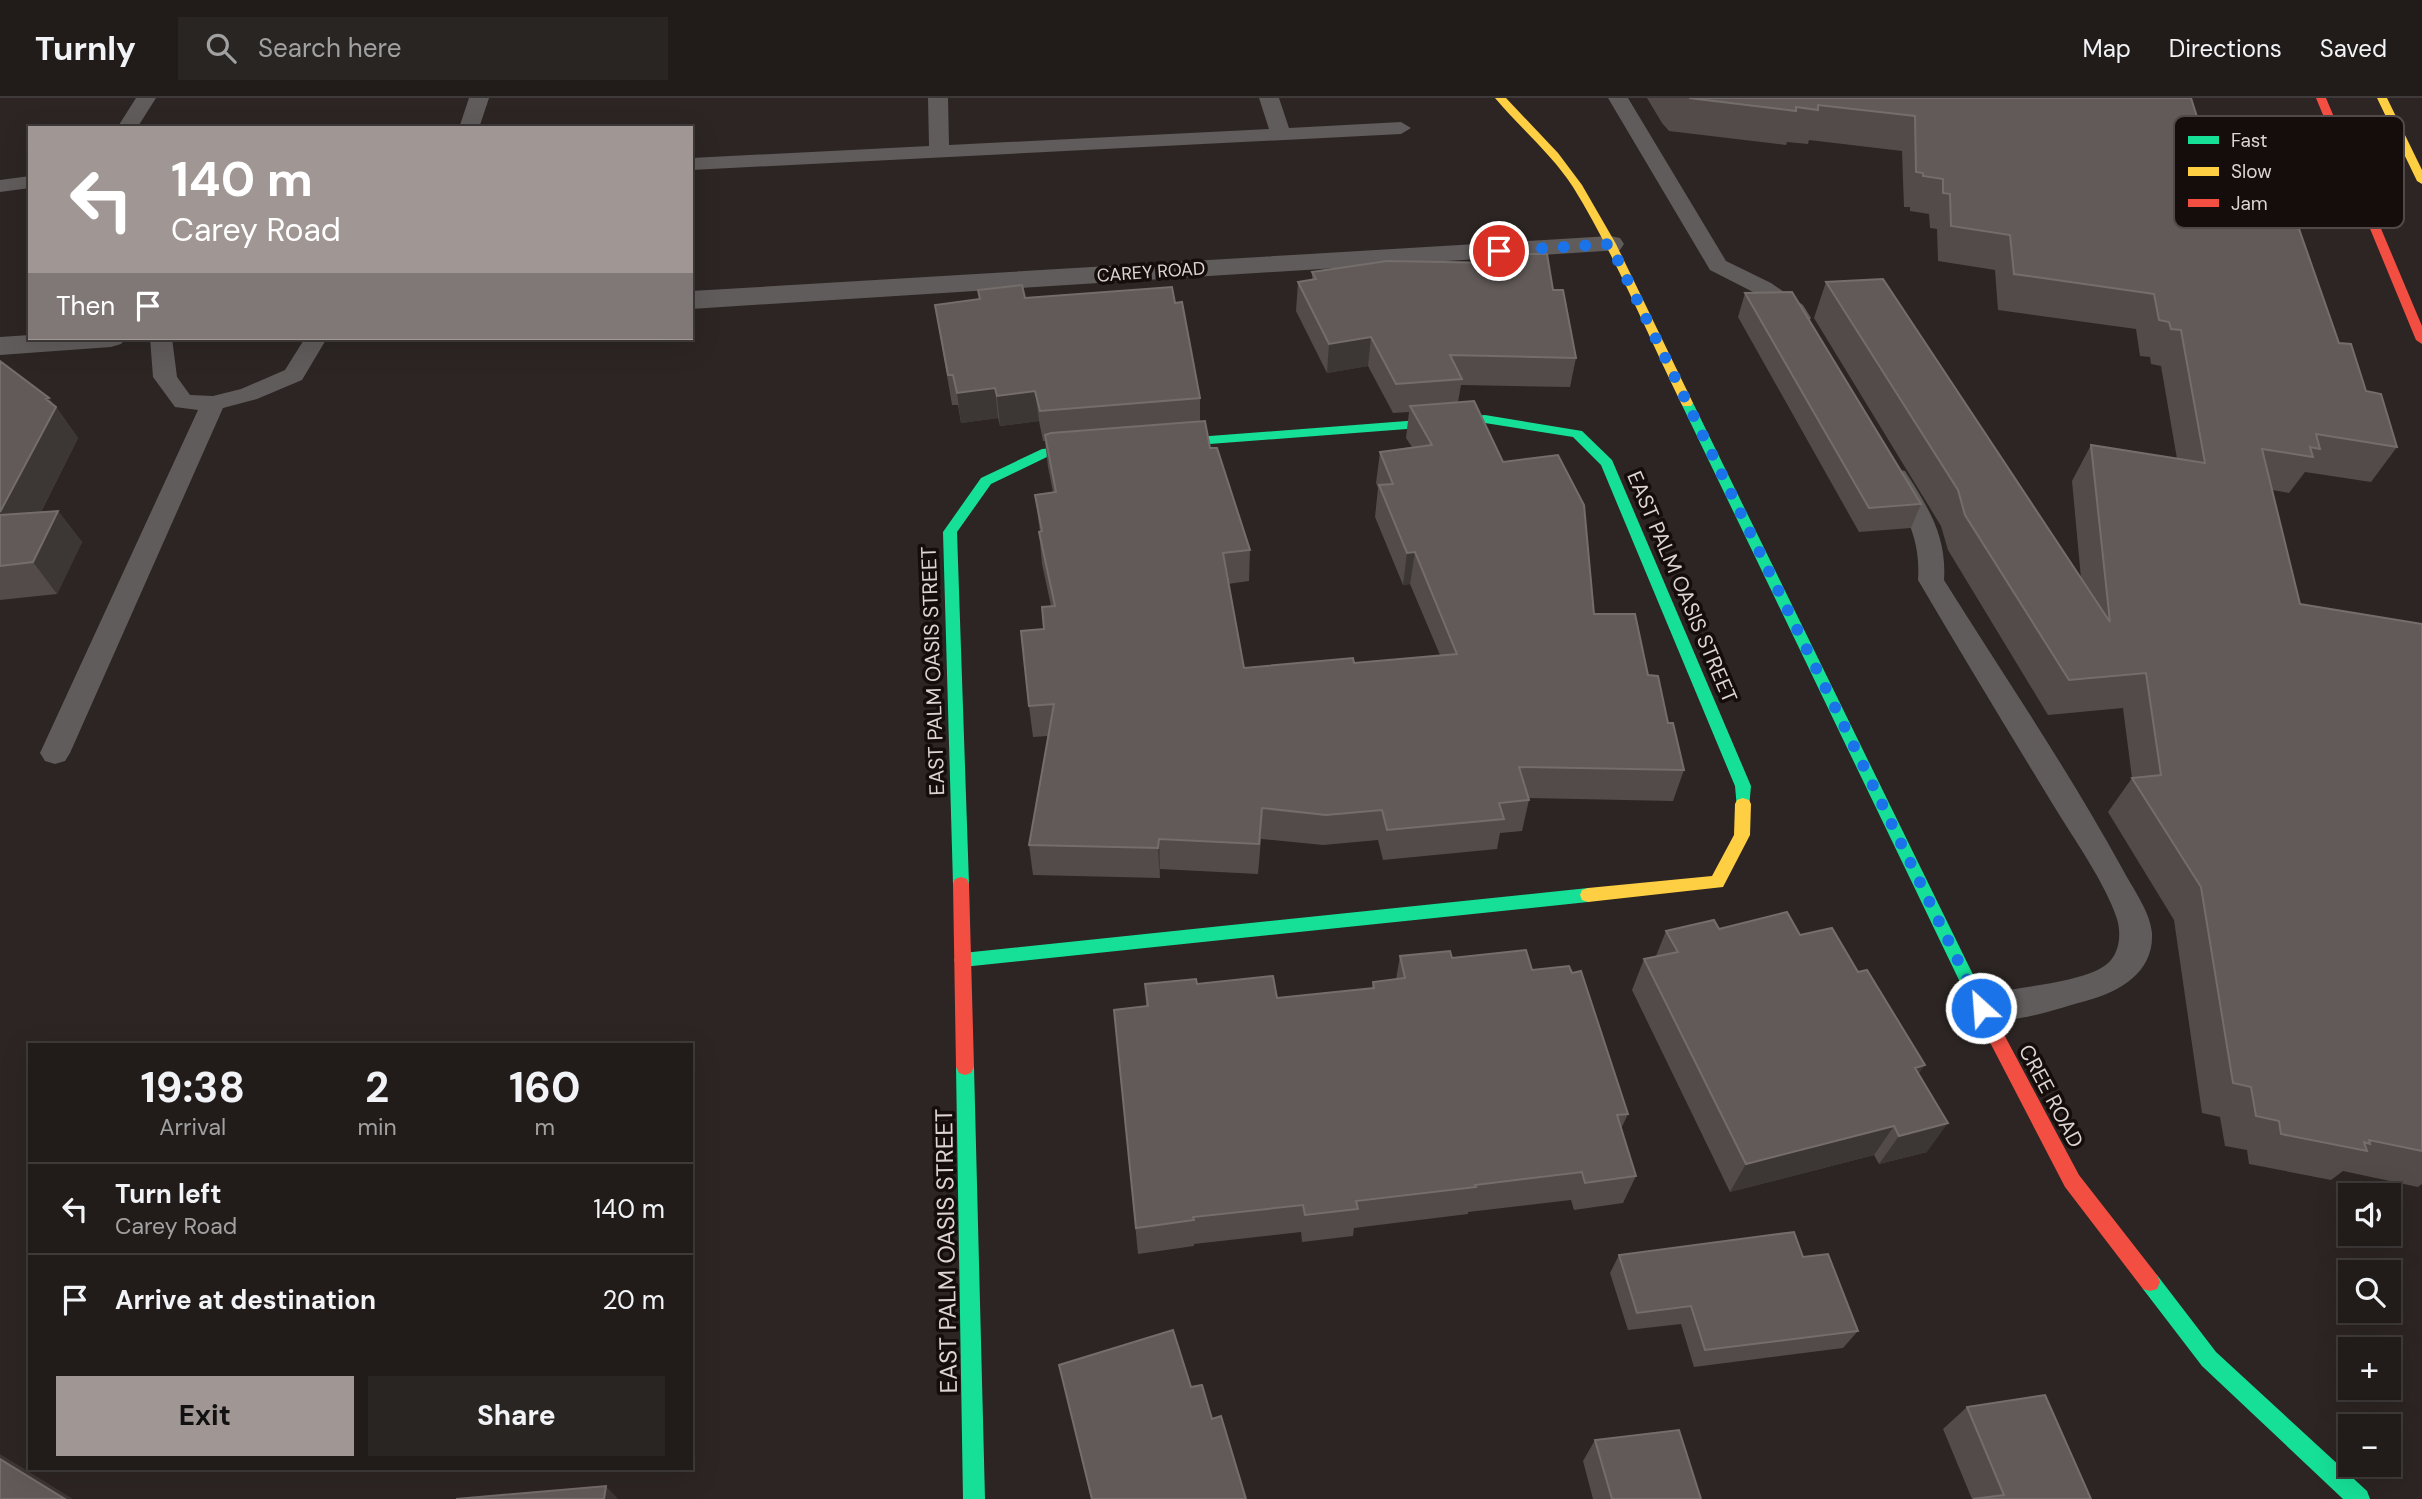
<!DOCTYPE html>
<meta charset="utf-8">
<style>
:root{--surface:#211c1a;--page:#292523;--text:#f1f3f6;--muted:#a2a1a2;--line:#3e3a39;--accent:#a09795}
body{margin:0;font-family:"DM Sans",sans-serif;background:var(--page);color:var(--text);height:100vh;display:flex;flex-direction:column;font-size:26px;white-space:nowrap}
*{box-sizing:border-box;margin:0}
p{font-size:23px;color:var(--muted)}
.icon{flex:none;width:38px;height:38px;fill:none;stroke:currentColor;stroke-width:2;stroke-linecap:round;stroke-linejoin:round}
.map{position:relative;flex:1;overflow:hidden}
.sheet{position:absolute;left:28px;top:945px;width:665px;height:427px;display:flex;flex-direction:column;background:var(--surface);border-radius:0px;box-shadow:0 7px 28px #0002,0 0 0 2px var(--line)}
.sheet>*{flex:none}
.hud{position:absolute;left:28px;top:28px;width:665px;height:214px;border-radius:0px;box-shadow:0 7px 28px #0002,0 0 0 2px var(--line);background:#a09795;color:#fff;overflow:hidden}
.controls{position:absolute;left:2338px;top:1085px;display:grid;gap:14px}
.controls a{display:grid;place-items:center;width:63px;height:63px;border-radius:0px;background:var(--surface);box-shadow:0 7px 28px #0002,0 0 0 2px var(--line);font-size:35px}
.pin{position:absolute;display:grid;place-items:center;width:60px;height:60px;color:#fff;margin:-30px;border:4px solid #fff;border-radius:50%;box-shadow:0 2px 7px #0007}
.me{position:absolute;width:77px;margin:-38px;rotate:334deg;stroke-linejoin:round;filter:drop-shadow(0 0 5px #0008)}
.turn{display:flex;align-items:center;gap:24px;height:147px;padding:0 28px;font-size:32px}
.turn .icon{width:91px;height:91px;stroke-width:2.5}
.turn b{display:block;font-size:49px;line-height:60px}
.then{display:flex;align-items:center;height:66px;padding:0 28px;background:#0003;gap:14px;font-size:26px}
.eta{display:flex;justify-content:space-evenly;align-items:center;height:119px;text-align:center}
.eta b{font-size:42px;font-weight:700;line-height:49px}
.action{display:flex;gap:14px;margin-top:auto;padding:14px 28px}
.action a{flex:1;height:80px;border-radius:0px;background:var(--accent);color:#111;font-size:28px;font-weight:700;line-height:80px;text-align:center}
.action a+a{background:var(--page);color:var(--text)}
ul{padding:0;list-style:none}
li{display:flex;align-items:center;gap:21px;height:91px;padding:0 28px;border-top:2px solid var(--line)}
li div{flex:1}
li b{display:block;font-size:26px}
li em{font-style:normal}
header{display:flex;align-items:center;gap:42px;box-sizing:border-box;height:98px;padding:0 35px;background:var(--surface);border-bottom:2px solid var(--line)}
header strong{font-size:33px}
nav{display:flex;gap:38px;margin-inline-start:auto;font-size:24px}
.search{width:490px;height:63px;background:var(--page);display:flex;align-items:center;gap:18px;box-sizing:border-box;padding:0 24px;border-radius:0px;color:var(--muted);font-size:26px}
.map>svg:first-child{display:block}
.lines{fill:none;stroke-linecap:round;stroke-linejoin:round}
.lane{fill:#605c5b;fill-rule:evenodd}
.street{fill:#605c5b;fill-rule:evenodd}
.fast{fill:#16e098;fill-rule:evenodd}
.slow{fill:#ffcf43;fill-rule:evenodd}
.jam{fill:#f24e42;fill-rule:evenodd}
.wall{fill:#524b49}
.shaded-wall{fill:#3c3634}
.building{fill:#615a58;stroke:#746d6b;stroke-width:2}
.route{stroke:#1a73e8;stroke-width:12;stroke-dasharray:0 21.6}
.labels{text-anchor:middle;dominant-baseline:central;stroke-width:7;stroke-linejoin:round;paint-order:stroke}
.far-street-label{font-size:18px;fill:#ded4d2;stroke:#140d0c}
.street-label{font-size:21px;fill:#ded4d2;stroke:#140d0c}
.near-street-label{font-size:24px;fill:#ded4d2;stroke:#140d0c}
.key{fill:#140d0c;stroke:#514947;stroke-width:2}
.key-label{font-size:19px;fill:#ded4d2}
</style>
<header>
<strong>Turnly</strong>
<div class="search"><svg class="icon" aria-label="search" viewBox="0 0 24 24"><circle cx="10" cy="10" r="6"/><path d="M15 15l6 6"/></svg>Search here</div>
<nav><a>Map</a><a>Directions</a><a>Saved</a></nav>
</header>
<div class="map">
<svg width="2422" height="1401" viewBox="0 0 2422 1401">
<rect width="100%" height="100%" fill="#2c2523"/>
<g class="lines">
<!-- lane -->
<path class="lane" d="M 136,0 L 156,0 L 137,30 L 117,30 Z
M 469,0 L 489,0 L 479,30 L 459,30 Z
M 928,0 L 948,0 L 949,47 L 1269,31 L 1259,0 L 1279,0 L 1289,30 L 1401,24 L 1411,30 L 1401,36 L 691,72 L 691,60 L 929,48 Z
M 1608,0 L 1628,0 L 1726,163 L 1771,185 L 1803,207 L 1811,220 L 1808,225 L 1792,225 L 1786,216 L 1755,195 L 1710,172 Z
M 30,78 L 30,90 L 0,94 L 0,82 Z
M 150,240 L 172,240 L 177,279 L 190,297 L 213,298 L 241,291 L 285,272 L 305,240 L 327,240 L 302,282 L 257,301 L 223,310 L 70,655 L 65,663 L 55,666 L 45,663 L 40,655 L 198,312 L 175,309 L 153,279 Z
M 1896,371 L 1905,373 C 1928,409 1947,438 1944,482 C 2004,578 2069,673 2123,772 C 2133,791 2150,813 2152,835 C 2154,874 2121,893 2089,902 C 2056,911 2001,931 1969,920 L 1965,910 L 1969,900 C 2001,889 2091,887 2111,862 C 2120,851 2121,834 2117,821 C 2106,786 2072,738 2052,705 C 2007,631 1962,557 1918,482 C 1921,441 1905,413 1884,379 L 1887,373 Z"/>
<!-- street -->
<path class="street" d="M 1610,138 L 1620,140 L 1624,146 L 1620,152 L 691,211 L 691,193 Z
M 30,237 L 30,240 L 126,240 L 121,246 L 111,249 L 0,257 L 0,239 Z"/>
<!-- fast -->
<path class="fast" d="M 1687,301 L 1693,305 L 1983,897 L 1986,902 L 1983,907 L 1977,909 L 1971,907 L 1681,305 Z
M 1485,317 L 1582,333 L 1612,362 L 1751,688 L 1749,710 L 1737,710 L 1735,688 L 1601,367 L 1573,339 L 1485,325 L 1157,350 L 1151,346 L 1157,342 Z
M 1097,346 L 1103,350 L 1102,353 L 1049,358 L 991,386 L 957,434 L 969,786 L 967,791 L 955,791 L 953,786 L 943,434 L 981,380 L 1042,351 Z
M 1588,790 L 1594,792 L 1596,797 L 1594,802 L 1588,804 L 963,869 L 957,867 L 954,862 L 957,857 L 963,855 Z
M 965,961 L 971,963 L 974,969 L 985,1401 L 963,1401 L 956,969 L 959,963 Z
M 2150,1175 L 2157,1177 L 2216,1254 L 2367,1393 L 2370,1401 L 2343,1401 L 2202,1268 L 2143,1191 L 2140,1184 L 2143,1177 Z"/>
<!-- slow -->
<path class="slow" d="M 1495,0 L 1506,0 L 1558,55 L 1582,87 L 1616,146 L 1693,305 L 1691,308 L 1683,308 L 1681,305 C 1646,233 1615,157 1573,89 C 1551,55 1520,30 1495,0 Z
M 2377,0 L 2387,0 L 2422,72 L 2422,86 L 2417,83 Z
M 1743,700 L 1749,702 L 1751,706 L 1750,737 L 1723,789 L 1588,804 L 1582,802 L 1580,797 L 1582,792 L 1588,790 L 1712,778 L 1734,737 L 1735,706 L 1737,702 Z"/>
<!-- jam -->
<path class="jam" d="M 2316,0 L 2326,0 L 2422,228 L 2422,246 L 2416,242 Z
M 961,779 L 967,781 L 969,786 L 974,969 L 971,975 L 965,977 L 959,975 L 956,969 L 953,786 L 955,781 Z
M 1977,895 L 1983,897 L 2079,1077 L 2157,1177 L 2160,1184 L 2157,1191 L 2150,1193 L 2143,1191 L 2065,1089 L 1968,902 L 1971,897 Z"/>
</g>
<!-- wall -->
<path class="wall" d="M 1647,0 L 2191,0 L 2204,41 L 2286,107 L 2339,245 L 2397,349 L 2371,384 L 2305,374 L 2289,395 L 2272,392 L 2300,506 L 2422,526 L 2422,1086 L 2418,1089 L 2343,1073 L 2331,1082 L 2249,1066 L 2247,1052 L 2225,1048 L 2220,1019 L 2202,1015 L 2174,822 L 2108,714 L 2132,680 L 2123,610 L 2048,617 L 1948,452 L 1941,428 L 1814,220 L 1826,184 L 2081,480 L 2072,383 L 2091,347 L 2177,361 L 2161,268 L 2151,266 L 2150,259 L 2140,258 L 2136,231 L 1998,212 L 1995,172 L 1938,163 L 1937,131 L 1930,130 L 1929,116 L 1910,113 L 1910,109 L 1904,109 L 1902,53 L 1809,42 L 1808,46 L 1787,44 L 1786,47 L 1669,33 L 1662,25 Z
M 1498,156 L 1553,192 L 1576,260 L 1570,289 L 1461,287 L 1458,304 L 1503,364 L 1594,516 L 1648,577 L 1668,625 L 1684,672 L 1673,703 L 1528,700 L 1529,702 L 1522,733 L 1500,735 L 1497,751 L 1383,762 L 1378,742 L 1323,747 L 1261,741 L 1258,776 L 1160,771 L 1160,780 L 1033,777 L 1029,747 L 1048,638 L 1033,639 L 1029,608 L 1044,531 L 1051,508 L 1042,466 L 1039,434 L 1040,434 L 1035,397 L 1053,394 L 1048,369 L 1045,343 L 1043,343 L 1039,323 L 1000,328 L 998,320 L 961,325 L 958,307 L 952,307 L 935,207 L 979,201 L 978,192 L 1025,200 L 1175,205 L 1200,300 L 1200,323 L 1250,452 L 1249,483 L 1228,486 L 1244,570 L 1354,565 L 1440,557 L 1410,486 L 1403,487 L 1375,419 L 1378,390 L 1376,385 L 1380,354 L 1412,349 L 1406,340 L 1409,314 L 1393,315 L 1368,268 L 1327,275 L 1296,213 L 1298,184 L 1312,182 L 1312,174 L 1496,165 Z
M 1745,195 L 1921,406 L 1911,430 L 1859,434 L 1738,219 Z
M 0,263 L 56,309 L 78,340 L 41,414 L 58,413 L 82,444 L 57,496 L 0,502 Z
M 1719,831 L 1800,837 L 1919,976 L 1927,1054 L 1879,1066 L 1874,1057 L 1730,1094 L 1632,892 L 1644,861 L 1656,858 L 1666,833 Z
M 1400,858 L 1452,860 L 1532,872 L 1628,1016 L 1621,1031 L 1636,1078 L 1623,1105 L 1574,1112 L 1571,1102 L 1468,1114 L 1468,1116 L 1354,1130 L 1353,1138 L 1302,1144 L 1301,1134 L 1194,1146 L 1194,1148 L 1138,1156 L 1114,912 L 1146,908 L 1145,886 L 1197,886 L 1277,900 L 1372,890 L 1373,884 L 1396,881 Z
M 1619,1157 L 1803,1159 L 1858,1233 L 1843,1250 L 1694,1269 L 1681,1226 L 1628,1232 L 1610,1175 Z
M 1059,1267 L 1191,1289 L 1212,1321 L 1246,1401 L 1091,1401 Z
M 1967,1309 L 2091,1401 L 1972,1401 L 1943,1331 Z
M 1595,1342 L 1701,1401 L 1593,1401 L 1583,1363 Z"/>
<!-- shaded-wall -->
<path class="shaded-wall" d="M 1371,239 L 1368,268 L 1327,275 L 1329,246 Z
M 995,290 L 998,320 L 961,325 L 957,295 Z
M 1035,293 L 1039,323 L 1000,328 L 997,298 Z
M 49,300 L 78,340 L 23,449 L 0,419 L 0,414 L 46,301 Z
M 58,413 L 82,444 L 57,496 L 33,464 Z
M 1415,454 L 1410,486 L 1403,487 L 1407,455 Z
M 1159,741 L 1160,771 L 1160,780 L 1158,750 Z
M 1925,967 L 1904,997 L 1915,970 Z
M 1948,1025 L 1927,1054 L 1879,1066 L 1899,1038 Z
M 1894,1028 L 1874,1057 L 1730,1094 L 1746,1066 Z
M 0,1356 L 73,1401 L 65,1401 L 0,1361 Z
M 606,1388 L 618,1401 L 604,1401 Z"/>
<!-- building -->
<path class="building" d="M 1689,0 L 2191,0 L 2204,41 L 2213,42 L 2216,51 L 2263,56 L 2266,64 L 2272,65 L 2286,107 L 2291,108 L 2339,245 L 2351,246 L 2366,293 L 2381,296 L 2397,349 L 2316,336 L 2320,351 L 2310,349 L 2313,359 L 2262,351 L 2300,506 L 2422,526 L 2422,1053 L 2369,1042 L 2370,1046 L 2364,1044 L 2367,1053 L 2281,1036 L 2279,1023 L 2256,1018 L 2251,989 L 2233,985 L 2201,789 L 2132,680 L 2161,677 L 2146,575 L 2069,582 L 1965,417 L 1958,392 L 1826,184 L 1883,181 L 2110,524 L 2091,347 L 2205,365 L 2181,232 L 2171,231 L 2169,224 L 2159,222 L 2154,196 L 2014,176 L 2010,137 L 1951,128 L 1950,96 L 1943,95 L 1943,81 L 1923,78 L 1923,75 L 1916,74 L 1915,18 L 1818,7 L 1818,12 L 1796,9 L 1796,13 Z
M 1498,156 L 1547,156 L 1553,192 L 1563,192 L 1576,260 L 1450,257 L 1462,281 L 1396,286 L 1371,239 L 1329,246 L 1298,184 L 1316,181 L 1312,174 L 1387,163 L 1499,165 Z
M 1022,187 L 1025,200 L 1172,189 L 1175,205 L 1182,204 L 1200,300 L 1040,313 L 1035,293 L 997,298 L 995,290 L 957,295 L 953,277 L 948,277 L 935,207 L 980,201 L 978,192 Z
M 1792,194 L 1921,406 L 1869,410 L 1745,195 Z
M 0,263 L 49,300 L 46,301 L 56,309 L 0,414 Z
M 1474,303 L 1503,364 L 1558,357 L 1584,407 L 1594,516 L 1635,516 L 1648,577 L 1658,578 L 1668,625 L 1673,625 L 1684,672 L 1519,669 L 1529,702 L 1499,705 L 1504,721 L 1387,732 L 1382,712 L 1326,717 L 1262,710 L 1259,746 L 1159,741 L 1158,750 L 1029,747 L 1054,606 L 1029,608 L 1021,533 L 1044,531 L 1042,509 L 1055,508 L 1039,434 L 1042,433 L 1035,397 L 1056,394 L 1045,337 L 1051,335 L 1205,323 L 1210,350 L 1217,350 L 1250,452 L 1223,455 L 1244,570 L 1353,560 L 1354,565 L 1457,556 L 1415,454 L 1407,455 L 1379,387 L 1393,386 L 1380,354 L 1432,347 L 1410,308 Z
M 58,413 L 33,464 L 0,468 L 0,417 Z
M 1787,814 L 1800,837 L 1832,830 L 1858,874 L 1867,872 L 1925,967 L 1915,970 L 1948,1025 L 1899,1038 L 1894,1028 L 1746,1066 L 1644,861 L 1678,854 L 1666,833 L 1714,822 L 1719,831 Z
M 1526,852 L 1532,872 L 1569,868 L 1572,875 L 1581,873 L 1628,1016 L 1617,1017 L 1636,1078 L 1585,1085 L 1582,1074 L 1475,1087 L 1476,1089 L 1356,1103 L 1358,1111 L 1305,1117 L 1303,1107 L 1193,1119 L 1194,1122 L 1136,1130 L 1114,912 L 1148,908 L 1145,886 L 1196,881 L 1197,886 L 1273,878 L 1277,900 L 1374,890 L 1373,884 L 1405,880 L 1400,858 L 1450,853 L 1452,860 Z
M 1794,1134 L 1803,1159 L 1828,1156 L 1858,1233 L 1705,1252 L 1691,1208 L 1637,1215 L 1619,1157 Z
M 1173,1232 L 1191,1289 L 1202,1287 L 1212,1321 L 1221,1318 L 1246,1401 L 1092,1401 L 1059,1267 Z
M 2045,1297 L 2091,1401 L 1973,1401 L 2004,1397 L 1967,1309 Z
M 1679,1332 L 1701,1401 L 1612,1401 L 1595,1342 Z
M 0,1361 L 65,1401 L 0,1401 Z
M 606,1388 L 604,1401 L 456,1401 Z"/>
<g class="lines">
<!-- route -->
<path class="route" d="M 1499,153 L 1610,146 L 1981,910"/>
</g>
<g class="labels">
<!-- far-street labels -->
<g class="far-street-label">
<text transform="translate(1151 174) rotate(-4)">CAREY ROAD</text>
</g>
<!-- street labels -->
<g class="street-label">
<text transform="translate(1682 489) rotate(67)">EAST PALM OASIS STREET</text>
<text transform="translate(933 573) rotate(-92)">EAST PALM OASIS STREET</text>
<text transform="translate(2051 998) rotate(62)">CREE ROAD</text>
</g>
<!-- near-street labels -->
<g class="near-street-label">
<text transform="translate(946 1153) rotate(-91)">EAST PALM OASIS STREET</text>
</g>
</g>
<!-- legend -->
<rect x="2174" y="18" width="230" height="112" rx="10" class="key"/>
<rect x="2188" y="38" width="31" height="8" fill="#16e098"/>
<rect x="2188" y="69" width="31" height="9" fill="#ffcf43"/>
<rect x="2188" y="101" width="31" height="8" fill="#f24e42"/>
<g class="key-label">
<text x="2231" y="49">Fast</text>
<text x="2231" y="80">Slow</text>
<text x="2231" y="112">Jam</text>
</g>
</svg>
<div class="controls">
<a><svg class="icon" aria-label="sound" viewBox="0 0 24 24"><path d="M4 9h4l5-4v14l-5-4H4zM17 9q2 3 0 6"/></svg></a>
<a><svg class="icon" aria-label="search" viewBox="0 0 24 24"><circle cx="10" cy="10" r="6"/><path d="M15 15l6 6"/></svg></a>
<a>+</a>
<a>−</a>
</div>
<div class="pin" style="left:1499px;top:153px;background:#d93025"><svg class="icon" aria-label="arrive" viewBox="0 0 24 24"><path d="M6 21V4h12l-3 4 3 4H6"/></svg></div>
<svg class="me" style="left:1981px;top:910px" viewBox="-20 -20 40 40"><circle r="17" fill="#1a73e8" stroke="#fff" stroke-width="3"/><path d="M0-11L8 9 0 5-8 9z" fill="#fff"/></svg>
<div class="hud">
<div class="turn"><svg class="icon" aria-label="left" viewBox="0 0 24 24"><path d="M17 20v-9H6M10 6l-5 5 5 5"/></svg><div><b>140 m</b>Carey Road</div></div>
<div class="then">Then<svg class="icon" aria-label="arrive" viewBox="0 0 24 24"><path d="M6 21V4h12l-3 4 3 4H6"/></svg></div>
</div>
<section class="sheet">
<div class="eta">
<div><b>19:38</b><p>Arrival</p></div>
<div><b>2</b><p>min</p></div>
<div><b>160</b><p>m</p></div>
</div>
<ul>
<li><svg class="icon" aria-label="left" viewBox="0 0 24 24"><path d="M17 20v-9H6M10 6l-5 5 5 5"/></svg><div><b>Turn left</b><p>Carey Road</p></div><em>140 m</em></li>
<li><svg class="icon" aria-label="arrive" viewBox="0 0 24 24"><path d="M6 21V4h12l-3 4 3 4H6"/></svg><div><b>Arrive at destination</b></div><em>20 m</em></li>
</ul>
<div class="action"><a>Exit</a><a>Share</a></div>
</section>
</div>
